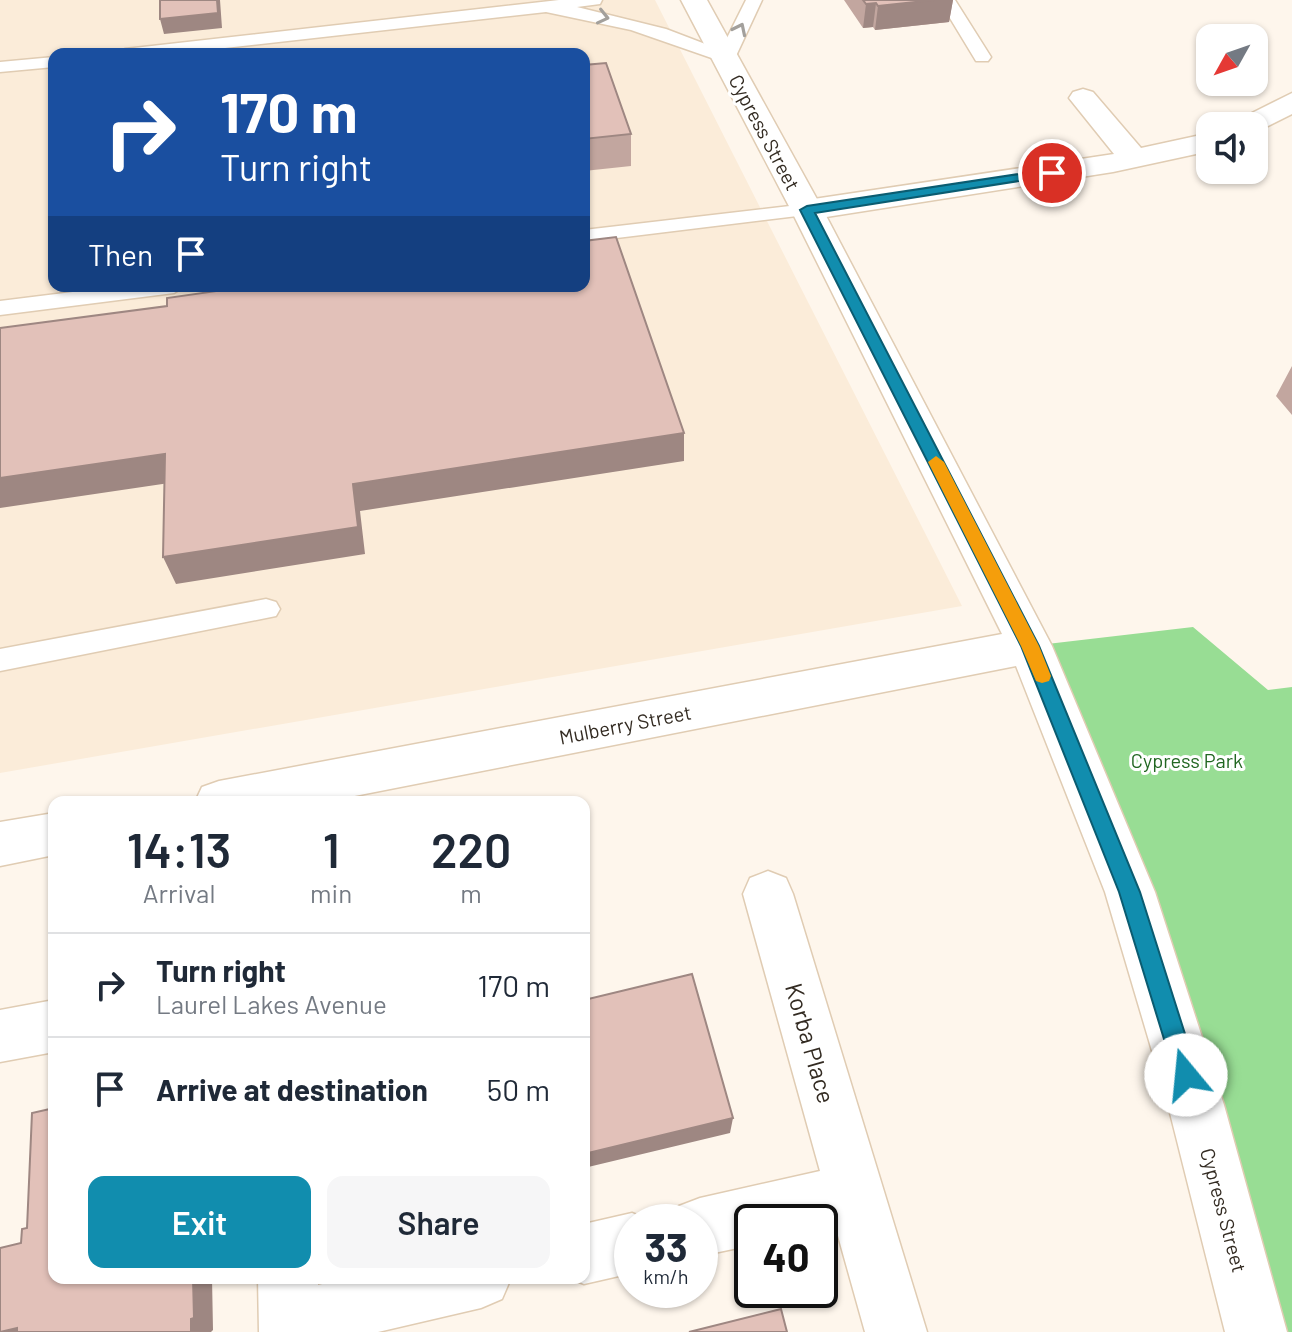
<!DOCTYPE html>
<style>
:root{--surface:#fff;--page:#f6f6f7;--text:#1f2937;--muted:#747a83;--line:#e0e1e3;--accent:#118dae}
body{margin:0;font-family:Barlow,sans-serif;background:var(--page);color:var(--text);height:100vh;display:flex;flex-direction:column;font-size:30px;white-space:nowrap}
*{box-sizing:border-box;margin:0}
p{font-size:26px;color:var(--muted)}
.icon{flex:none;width:44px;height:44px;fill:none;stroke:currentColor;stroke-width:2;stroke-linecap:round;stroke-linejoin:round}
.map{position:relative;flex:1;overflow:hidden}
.details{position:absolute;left:48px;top:796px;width:542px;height:488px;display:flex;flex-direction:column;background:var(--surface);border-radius:16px;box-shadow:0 2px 6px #0004}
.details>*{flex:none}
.banner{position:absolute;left:48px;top:48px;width:542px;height:244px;border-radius:16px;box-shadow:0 2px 6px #0004;background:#1a4fa0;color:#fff;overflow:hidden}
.needle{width:52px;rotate:230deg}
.fabs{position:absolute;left:1196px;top:24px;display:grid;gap:16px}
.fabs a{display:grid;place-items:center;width:72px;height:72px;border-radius:16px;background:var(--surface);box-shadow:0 2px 6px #0004;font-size:40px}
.speed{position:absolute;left:614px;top:1204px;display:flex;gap:16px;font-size:40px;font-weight:700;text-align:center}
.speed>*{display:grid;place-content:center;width:104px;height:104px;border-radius:50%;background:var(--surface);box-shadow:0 2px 6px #0004;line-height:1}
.speed small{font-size:20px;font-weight:400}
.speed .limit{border:4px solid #111;border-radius:12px;background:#fff;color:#111}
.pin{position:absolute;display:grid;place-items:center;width:68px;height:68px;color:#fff;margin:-34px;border:4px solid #fff;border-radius:50%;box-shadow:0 2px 8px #0007}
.me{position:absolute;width:88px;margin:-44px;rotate:343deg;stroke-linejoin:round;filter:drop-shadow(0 0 6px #0008)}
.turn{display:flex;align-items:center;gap:28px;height:168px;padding:0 40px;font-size:36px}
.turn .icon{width:104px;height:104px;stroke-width:2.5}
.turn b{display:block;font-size:56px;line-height:68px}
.then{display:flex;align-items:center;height:76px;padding:0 40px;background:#0003;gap:16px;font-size:30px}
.eta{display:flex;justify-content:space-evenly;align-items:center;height:136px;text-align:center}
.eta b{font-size:48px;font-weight:600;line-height:56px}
.action{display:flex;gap:16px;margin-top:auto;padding:16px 40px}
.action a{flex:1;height:92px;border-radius:16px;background:var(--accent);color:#fff;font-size:32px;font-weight:600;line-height:92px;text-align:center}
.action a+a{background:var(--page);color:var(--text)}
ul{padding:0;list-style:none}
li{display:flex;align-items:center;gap:24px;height:104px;padding:0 40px;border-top:2px solid var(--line)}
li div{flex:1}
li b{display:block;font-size:30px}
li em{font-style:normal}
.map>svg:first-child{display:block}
.built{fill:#fbecd9;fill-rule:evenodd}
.green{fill:#98dd94}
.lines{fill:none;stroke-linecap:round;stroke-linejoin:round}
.service-casing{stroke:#e0ccb3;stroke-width:3}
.minor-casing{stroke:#e0ccb3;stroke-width:3}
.tertiary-casing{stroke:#e0ccb3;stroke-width:3}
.service{fill:#fff;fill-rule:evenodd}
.minor{fill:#fff;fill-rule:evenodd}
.tertiary{fill:#fff;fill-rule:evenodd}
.wall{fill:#c2a69f}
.shaded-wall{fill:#9e8782}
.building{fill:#e2c1b9;stroke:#9e8782;stroke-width:2}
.oneway{stroke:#a3a09c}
.route{fill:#118dae;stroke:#0b5c71;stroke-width:2}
.slow{fill:#f59e0b}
.labels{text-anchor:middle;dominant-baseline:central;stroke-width:6;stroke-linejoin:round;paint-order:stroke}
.street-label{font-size:20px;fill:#332b22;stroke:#fff}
.park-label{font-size:20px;fill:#226722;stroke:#fff}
.near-street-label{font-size:24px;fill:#332b22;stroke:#fff}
</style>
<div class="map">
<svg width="1292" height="1332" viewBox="0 0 1292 1332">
<rect width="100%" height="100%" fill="#fef6ec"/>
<!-- built -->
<path class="built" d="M 0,0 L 655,0 L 962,606 L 0,773 ZM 54,54 L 584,54 L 584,286 L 54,286 Z"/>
<!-- green -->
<path class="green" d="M 1193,627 L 1268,690 L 1292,687 L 1292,1332 L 1255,1332 L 1030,646 Z"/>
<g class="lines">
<defs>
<path id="service" d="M 559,0 L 602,0 L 600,4 L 577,7 L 666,29 L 721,50 L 746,0 L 762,0 L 735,58 L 726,63 L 631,30 L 546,12 L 172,54 L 116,54 L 125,49 Z
M 939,0 L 955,0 L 991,57 L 988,61 L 976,61 Z
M 54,57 L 54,67 L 0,72 L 0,62 Z
M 807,204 L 814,206 L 817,210 L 814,214 L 584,242 L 584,230 Z
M 121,286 L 185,286 L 174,293 L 0,315 L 0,301 Z
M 266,599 L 276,602 L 280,609 L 276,616 L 0,671 L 0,649 Z"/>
<path id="minor" d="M 1083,89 L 1093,92 L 1141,148 L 1210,133 L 1210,151 L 1113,172 L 807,220 L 796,217 L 791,210 L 796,203 L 807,200 L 1114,154 L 1069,98 L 1073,92 Z
M 1292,93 L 1292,114 L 1254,133 L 1254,126 L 1233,126 L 1238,120 Z
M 768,871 L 786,878 L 793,894 L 927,1332 L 865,1332 L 835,1225 L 820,1229 L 820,1222 L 752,1222 L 752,1245 L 700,1256 L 700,1222 L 673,1222 L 679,1206 L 700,1198 L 820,1171 L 743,894 L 750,878 Z
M 54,1000 L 54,1052 L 0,1062 L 0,1010 Z
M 632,1213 L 653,1222 L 632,1222 L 632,1273 L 584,1284 L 570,1278 L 584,1278 L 584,1224 Z
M 258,1278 L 318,1278 L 318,1285 L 348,1278 L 511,1278 L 502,1299 L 481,1308 L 378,1332 L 259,1332 Z"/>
<path id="tertiary" d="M 681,0 L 707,0 L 823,210 L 1052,646 L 1155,892 L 1224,1105 L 1287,1332 L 1225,1332 L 1168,1105 L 1105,892 L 1016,666 L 324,802 L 195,802 L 202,787 L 219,781 L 1002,634 L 791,210 Z
M 54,813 L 54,855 L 0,866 L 0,822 Z"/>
</defs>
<!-- service casing -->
<use href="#service" class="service-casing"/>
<!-- minor casing -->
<use href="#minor" class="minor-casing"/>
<!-- tertiary casing -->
<use href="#tertiary" class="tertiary-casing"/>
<!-- service -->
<use href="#service" class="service"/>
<!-- minor -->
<use href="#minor" class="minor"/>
<!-- tertiary -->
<use href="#tertiary" class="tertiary"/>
</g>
<!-- wall -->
<path class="wall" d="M 844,0 L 953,0 L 949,22 L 875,30 L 873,27 L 863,28 Z
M 584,65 L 631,134 L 631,166 L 584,171 Z
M 1292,366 L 1292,415 L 1276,396 Z"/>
<!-- shaded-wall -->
<path class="shaded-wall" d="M 217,0 L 220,0 L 222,28 L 164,34 L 160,19 Z
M 934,0 L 953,0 L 949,22 L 875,30 L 878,6 Z
M 876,3 L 873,27 L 863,28 L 866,4 Z
M 684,433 L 684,461 L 360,511 L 365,554 L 176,584 L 163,557 L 353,484 Z
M 165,454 L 176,482 L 0,508 L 0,478 Z
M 733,1118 L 730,1133 L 584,1168 L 584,1154 Z
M 193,1278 L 212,1278 L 213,1330 L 211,1332 L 191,1332 Z
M 17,1328 L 27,1332 L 0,1332 Z"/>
<!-- building -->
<path class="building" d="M 160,0 L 217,0 L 218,13 L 160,19 Z
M 863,0 L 934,0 L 878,6 L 876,3 L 866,4 Z
M 606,63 L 631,134 L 584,139 L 584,65 Z
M 616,237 L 684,433 L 353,484 L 358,527 L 163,557 L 165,454 L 0,478 L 0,328 L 167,306 L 167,298 L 224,290 L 224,286 L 584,286 L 584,241 Z
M 692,974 L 733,1118 L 584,1154 L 584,1000 Z
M 54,1108 L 54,1278 L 193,1278 L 194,1318 L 191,1319 L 191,1332 L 17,1332 L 17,1328 L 0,1332 L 0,1248 L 21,1243 L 22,1229 L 27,1228 L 32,1113 Z
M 781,1309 L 787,1332 L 689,1332 Z"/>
<!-- one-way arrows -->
<defs><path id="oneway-chevron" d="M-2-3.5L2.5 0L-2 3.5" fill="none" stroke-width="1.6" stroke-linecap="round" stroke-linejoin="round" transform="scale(2)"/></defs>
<g class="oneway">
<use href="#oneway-chevron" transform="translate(603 17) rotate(13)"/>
<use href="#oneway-chevron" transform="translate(740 29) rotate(-64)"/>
</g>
<!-- route -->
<path class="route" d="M 1052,169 L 1057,170 L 1057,175 L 815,213 L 1039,646 L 1140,892 L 1198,1075 L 1194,1083 L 1186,1086 L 1178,1083 L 1175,1075 L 1119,892 L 1021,646 L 800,210 L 807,206 Z"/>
<!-- slow -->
<path class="slow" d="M 936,456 L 944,462 L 1039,646 L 1051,676 L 1049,681 L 1042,683 L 1036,681 L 1021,646 L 928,462 Z"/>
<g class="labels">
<!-- street labels -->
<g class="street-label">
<text transform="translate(765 132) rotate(62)">Cypress Street</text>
<text transform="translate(625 724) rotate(-11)">Mulberry Street</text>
<text transform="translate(1224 1210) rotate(75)">Cypress Street</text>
</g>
<!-- park labels -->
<g class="park-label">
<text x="1187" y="760">Cypress Park</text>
</g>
<!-- near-street labels -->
<g class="near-street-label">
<text transform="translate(811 1043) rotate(74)">Korba Place</text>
</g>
</g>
</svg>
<div class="fabs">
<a><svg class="needle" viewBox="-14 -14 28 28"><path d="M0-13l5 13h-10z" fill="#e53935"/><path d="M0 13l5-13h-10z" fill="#747a83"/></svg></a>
<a><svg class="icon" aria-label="sound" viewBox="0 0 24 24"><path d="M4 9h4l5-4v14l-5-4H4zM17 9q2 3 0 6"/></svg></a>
</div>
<div class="speed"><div>33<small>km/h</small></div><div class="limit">40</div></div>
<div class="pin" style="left:1052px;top:173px;background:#d93025"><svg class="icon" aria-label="arrive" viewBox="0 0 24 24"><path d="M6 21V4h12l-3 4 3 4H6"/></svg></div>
<svg class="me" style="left:1186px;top:1075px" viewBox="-20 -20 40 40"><circle r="19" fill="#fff"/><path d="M0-13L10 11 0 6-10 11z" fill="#118dae"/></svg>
<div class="banner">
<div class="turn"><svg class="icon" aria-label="right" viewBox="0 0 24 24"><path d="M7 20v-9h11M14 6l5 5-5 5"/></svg><div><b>170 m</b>Turn right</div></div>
<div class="then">Then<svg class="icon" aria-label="arrive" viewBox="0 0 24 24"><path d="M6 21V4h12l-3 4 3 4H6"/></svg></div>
</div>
<section class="details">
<div class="eta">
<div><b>14:13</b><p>Arrival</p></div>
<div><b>1</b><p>min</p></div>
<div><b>220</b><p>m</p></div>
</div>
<ul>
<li><svg class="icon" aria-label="right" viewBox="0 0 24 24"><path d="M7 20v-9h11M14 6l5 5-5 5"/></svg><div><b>Turn right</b><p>Laurel Lakes Avenue</p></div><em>170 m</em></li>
<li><svg class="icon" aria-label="arrive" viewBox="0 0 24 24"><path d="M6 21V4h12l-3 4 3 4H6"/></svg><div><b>Arrive at destination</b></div><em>50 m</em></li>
</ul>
<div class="action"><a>Exit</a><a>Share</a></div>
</section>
</div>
